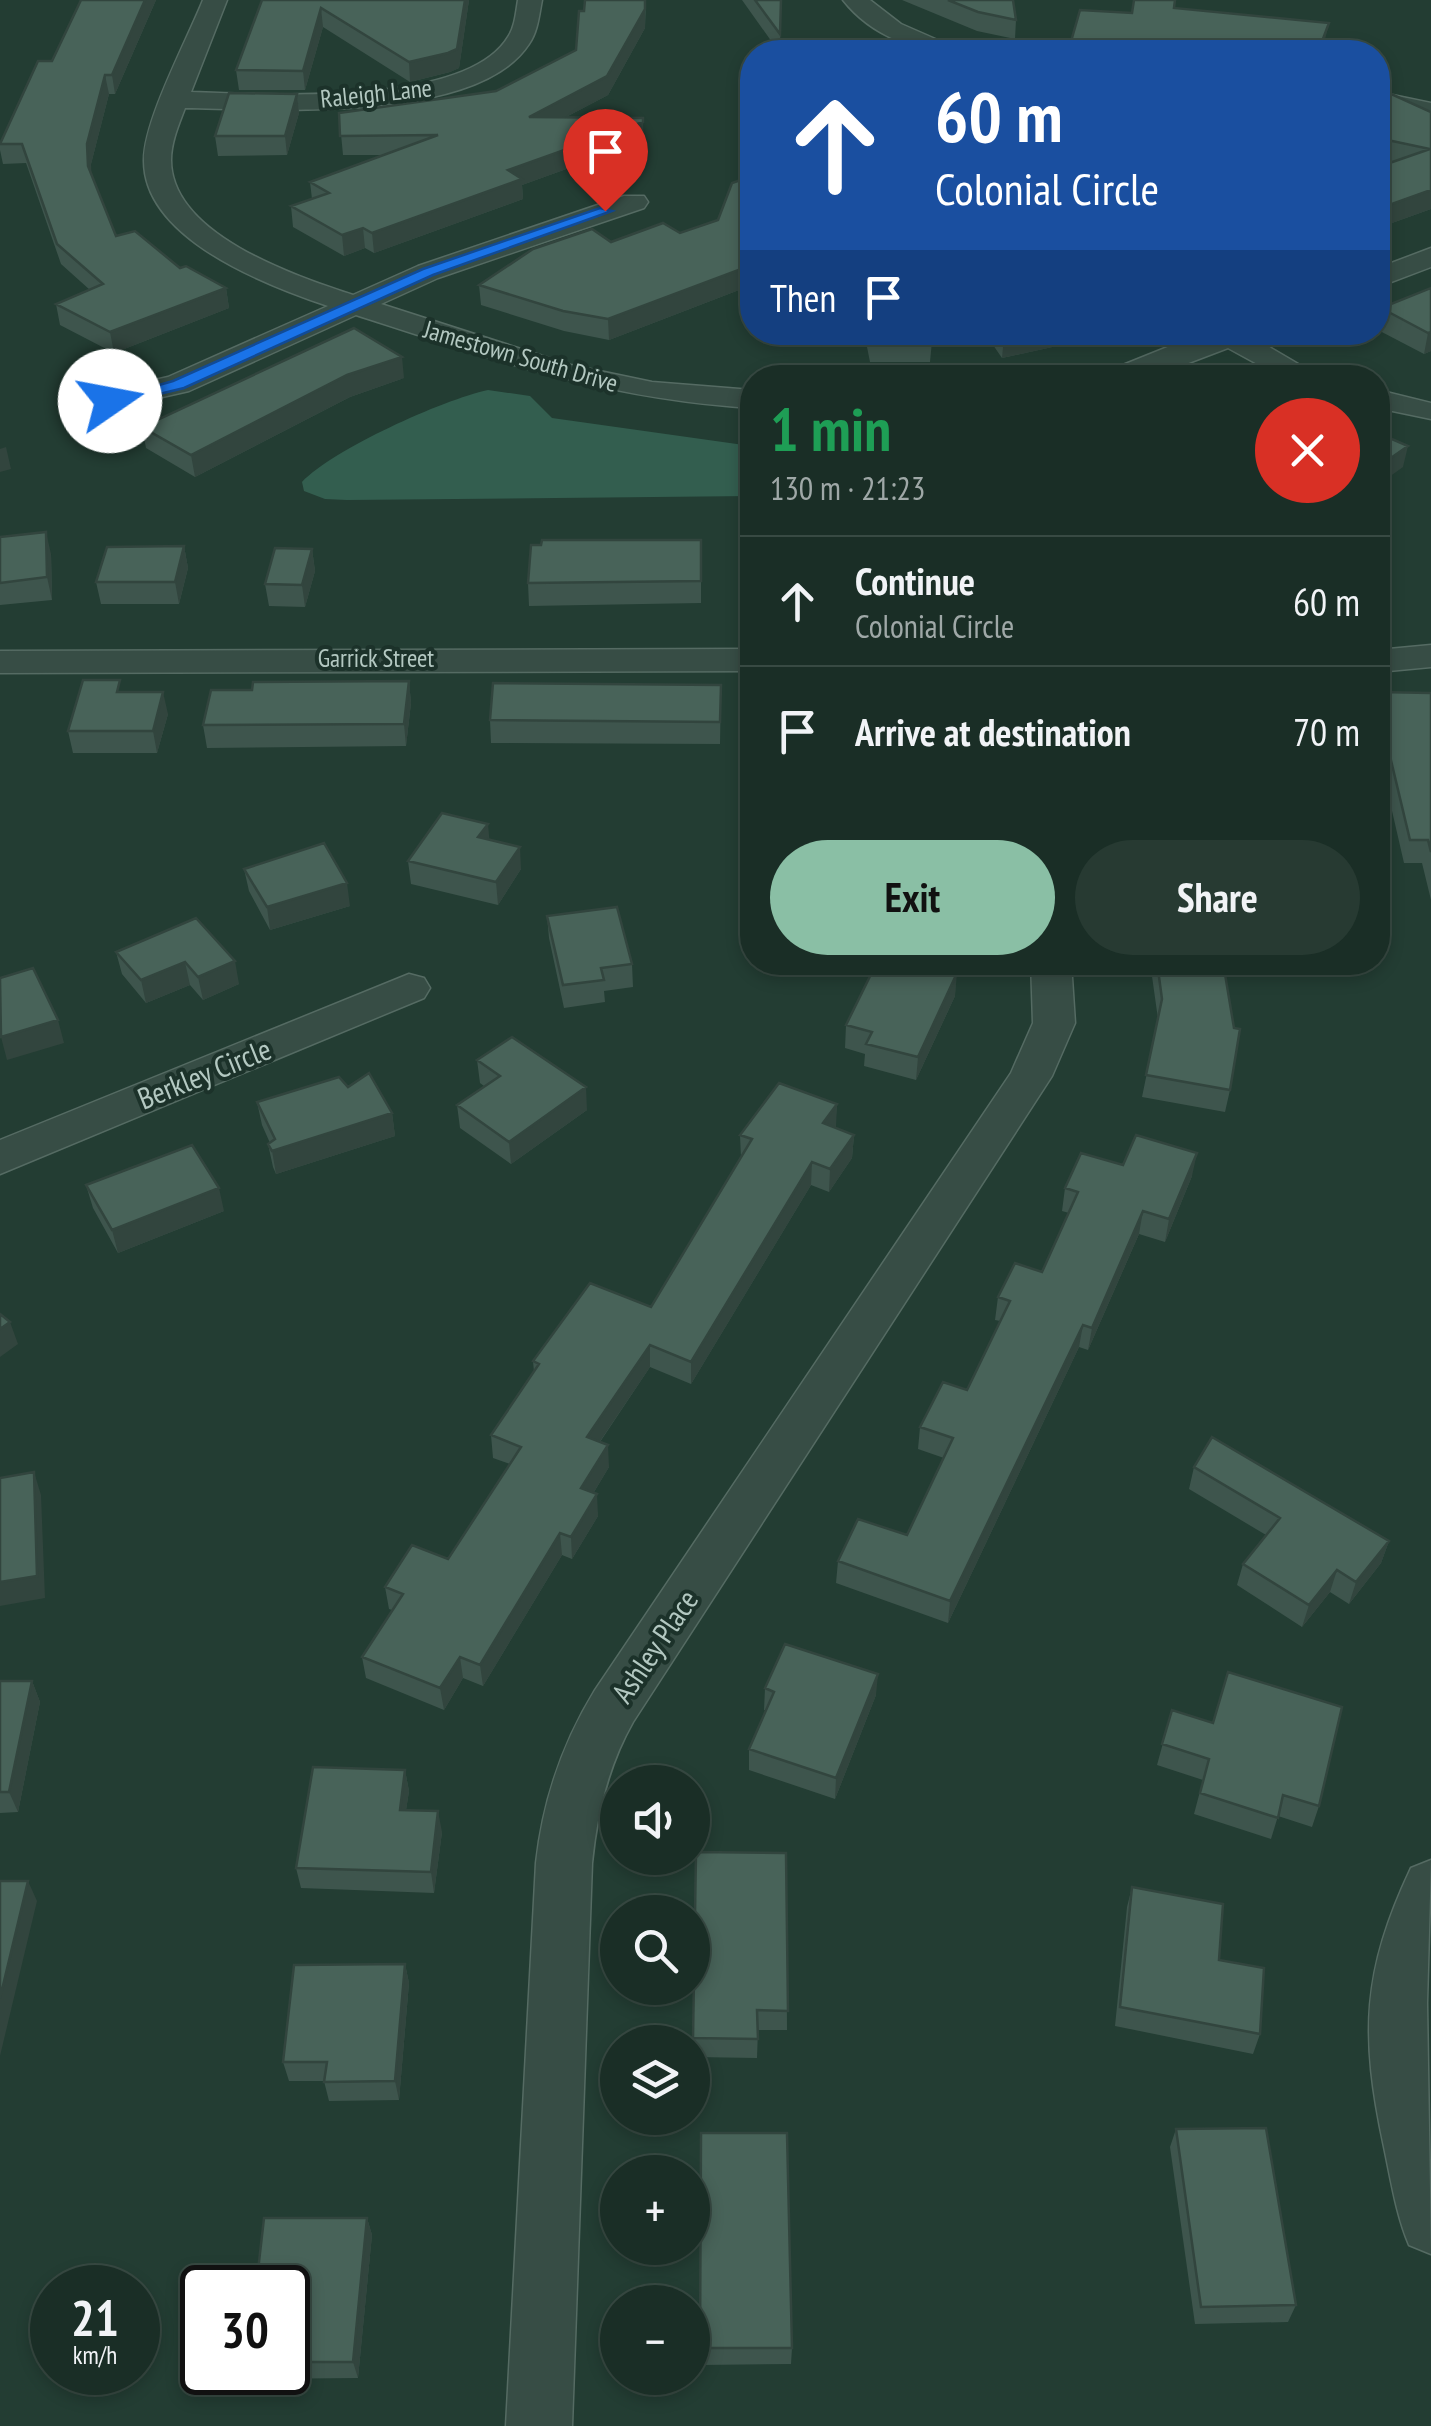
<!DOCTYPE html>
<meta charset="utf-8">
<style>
:root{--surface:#1a2e26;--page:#273a32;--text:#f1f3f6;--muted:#9fa8a7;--line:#384a43;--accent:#8abfa5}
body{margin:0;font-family:"PT Sans Narrow",sans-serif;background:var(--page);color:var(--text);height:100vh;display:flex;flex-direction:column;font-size:38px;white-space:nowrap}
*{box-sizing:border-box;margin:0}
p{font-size:32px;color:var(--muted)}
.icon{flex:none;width:55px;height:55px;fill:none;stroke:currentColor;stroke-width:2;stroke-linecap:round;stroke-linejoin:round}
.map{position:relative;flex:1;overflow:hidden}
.side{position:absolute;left:740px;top:365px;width:650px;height:610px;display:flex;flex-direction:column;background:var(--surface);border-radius:40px;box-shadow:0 5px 15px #0003,0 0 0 2px var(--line)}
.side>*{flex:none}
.guide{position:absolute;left:740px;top:40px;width:650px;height:305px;border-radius:40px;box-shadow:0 5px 15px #0003,0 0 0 2px var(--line);background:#1a4fa0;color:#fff;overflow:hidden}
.controls{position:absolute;left:600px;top:1765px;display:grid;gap:20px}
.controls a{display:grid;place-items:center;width:110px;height:110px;border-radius:50%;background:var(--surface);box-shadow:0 5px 15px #0003,0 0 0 2px var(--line);font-size:50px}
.speed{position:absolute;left:30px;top:2265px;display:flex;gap:20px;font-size:50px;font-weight:700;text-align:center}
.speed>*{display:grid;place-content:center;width:130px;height:130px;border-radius:50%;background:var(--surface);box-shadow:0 5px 15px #0003,0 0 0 2px var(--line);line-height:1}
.speed small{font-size:25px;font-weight:400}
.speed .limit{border:5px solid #111;border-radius:15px;background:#fff;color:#111}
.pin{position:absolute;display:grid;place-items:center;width:85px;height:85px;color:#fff;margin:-102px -42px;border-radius:50% 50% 50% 0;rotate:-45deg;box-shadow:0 0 10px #0007}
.pin .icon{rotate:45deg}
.me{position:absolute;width:110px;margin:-55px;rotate:78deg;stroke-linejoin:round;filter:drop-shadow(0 0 8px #0008)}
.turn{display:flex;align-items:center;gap:35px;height:210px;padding:0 30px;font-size:45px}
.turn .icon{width:130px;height:130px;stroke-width:2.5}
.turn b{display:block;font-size:70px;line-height:85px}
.then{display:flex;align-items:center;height:95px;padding:0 30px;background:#0003;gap:20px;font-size:38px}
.round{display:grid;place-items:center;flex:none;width:105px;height:105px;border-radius:52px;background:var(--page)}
.overview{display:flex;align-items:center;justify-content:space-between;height:170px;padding:0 30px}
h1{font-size:60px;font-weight:700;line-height:75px;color:#1e9e55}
.cta{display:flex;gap:20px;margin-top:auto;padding:20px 30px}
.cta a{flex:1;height:115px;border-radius:60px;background:var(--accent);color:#111;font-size:40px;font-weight:700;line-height:115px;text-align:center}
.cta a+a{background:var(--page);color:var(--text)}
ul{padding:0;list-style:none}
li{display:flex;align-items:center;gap:30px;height:130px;padding:0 30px;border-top:2px solid var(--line)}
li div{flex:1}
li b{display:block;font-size:38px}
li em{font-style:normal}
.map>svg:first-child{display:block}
.water{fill:#335e4f}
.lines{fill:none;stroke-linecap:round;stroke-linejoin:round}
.minor-casing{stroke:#556b63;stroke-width:3}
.minor{fill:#374d45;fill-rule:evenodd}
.wall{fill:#3e554d}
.shaded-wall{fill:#32453e}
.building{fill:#486359;stroke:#32453e;stroke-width:2.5}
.route{fill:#1a73e8;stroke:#114b97;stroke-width:2.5}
.labels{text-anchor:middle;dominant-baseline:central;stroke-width:8;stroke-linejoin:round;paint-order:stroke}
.far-street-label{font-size:25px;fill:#b3c8c1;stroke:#1c322a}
.street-label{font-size:30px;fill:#b3c8c1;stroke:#1c322a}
</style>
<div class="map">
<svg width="1431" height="2426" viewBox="0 0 1431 2426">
<rect width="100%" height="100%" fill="#233d33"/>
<!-- water -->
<path class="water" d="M 488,390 L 530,396 L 552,418 L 751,446 L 752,496 L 347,500 L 325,499 L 304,491 L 302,482 C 334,449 442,400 488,390 Z"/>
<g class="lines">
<defs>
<path id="minor" d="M 203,0 L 227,0 L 191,92 C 265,94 465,108 508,37 C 515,27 516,12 518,0 L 542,0 C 539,15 538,31 529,44 C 477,124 270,109 185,108 C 179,124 171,142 171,160 C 171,235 296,276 353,295 L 418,266 L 624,196 L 644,196 L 648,202 L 644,208 L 438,278 L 381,304 L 571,365 L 652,382 L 752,390 L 752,408 C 605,399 495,360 356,315 L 189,391 L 87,414 L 76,412 L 71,405 L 76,398 L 168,377 L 328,306 C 268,286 143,239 144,160 C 144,120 187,40 203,0 Z
M 843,0 L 870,0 L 901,24 L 965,52 C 920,55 871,36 843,0 Z
M 1378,92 L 1431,103 L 1431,119 L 1378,108 Z
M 1431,248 L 1431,267 L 1378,287 L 1378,268 Z
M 1205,332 L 1258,332 L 1254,338 L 1322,378 L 1283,378 L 1228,348 L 1149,378 L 1104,378 L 1108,371 Z
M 1378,390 L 1431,403 L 1431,419 L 1378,408 Z
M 1431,645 L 1431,667 L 1378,672 L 1378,650 Z
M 752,649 L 752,671 L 0,673 L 0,651 Z
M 1031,962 L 1071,962 L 1075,1023 L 1052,1076 L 633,1722 C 608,1766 597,1813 592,1863 L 572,2426 L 506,2426 L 536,1863 C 543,1800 562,1744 595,1690 L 1011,1073 L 1033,1023 Z
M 409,974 L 424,978 L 430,988 L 424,998 L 0,1174 L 0,1140 Z
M 1431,1860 L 1427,2003 L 1431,2254 L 1409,2245 C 1396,2214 1391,2180 1384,2147 C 1360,2035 1362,1972 1411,1868 Z"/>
</defs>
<!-- minor casing -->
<use href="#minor" class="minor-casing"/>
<!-- minor -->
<use href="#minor" class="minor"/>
</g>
<!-- wall -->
<path class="wall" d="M 81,0 L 156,0 L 115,94 L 109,94 L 91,164 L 91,174 L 116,236 L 180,268 L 226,288 L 229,308 L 114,353 L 60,325 L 56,304 L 90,290 L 61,264 L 26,163 L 3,164 L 0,150 L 0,142 L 52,61 Z
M 262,0 L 469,0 L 459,68 L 450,72 L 410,82 L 323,27 L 305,90 L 239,90 L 236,70 Z
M 585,0 L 646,0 L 645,28 L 608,95 L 566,117 L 644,141 L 522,185 L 523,199 L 374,253 L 365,248 L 344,256 L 293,227 L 291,206 L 312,199 L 310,182 L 384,155 L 343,155 L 339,113 L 496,91 L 576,50 L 584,11 Z
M 742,0 L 781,0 L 780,52 L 779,52 Z
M 902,0 L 1013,0 L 1016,20 L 1015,39 L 977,31 Z
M 1378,88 L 1431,112 L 1431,209 L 1378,228 L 1391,162 L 1378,159 Z
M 297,94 L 299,113 L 287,155 L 218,156 L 215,136 Z
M 611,242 L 752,285 L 609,340 L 564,331 L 481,305 L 479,285 Z
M 1431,288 L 1431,351 L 1424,354 L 1378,330 L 1381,308 Z
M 864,332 L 929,332 L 932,341 L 930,362 L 870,362 Z
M 984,332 L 1108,332 L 1107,335 L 1002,358 Z
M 404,378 L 350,397 L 195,477 L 146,448 L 142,427 Z
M 0,537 L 51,554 L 52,600 L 0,605 Z
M 701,540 L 701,603 L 529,606 L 528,583 L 541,545 Z
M 184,546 L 188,568 L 179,604 L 101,604 L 96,582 Z
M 312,549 L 315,571 L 305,607 L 269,606 L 265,584 Z
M 749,549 L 752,549 L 752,609 L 748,609 Z
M 409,681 L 411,703 L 406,746 L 207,748 L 203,725 L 252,690 Z
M 721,685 L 720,744 L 491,743 L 490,720 Z
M 122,692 L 168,714 L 157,753 L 73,753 L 68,731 Z
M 1431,693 L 1431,900 L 1422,863 L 1404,863 L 1378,750 L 1378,706 Z
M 489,840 L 521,869 L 498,905 L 411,884 L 408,861 Z
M 244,869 L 350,906 L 270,930 L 249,891 Z
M 547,916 L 632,964 L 633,987 L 604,991 L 605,1002 L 564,1008 L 549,938 Z
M 196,918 L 239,984 L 203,1000 L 190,985 L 146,1003 L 122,974 L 116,952 Z
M 858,962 L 956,962 L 955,996 L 916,1080 L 864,1066 L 865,1054 L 845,1048 L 846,1025 L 876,965 L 858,965 Z
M 1150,962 L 1230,962 L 1229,964 L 1224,964 L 1230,1090 L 1225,1112 L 1142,1097 L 1158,1019 Z
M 477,1060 L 587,1110 L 511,1164 L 460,1128 L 457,1105 L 484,1086 L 480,1083 Z
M 348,1087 L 392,1113 L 395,1136 L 276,1174 L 273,1167 L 268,1144 L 270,1143 L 262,1125 L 257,1102 Z
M 837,1104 L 835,1128 L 854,1135 L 852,1158 L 829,1192 L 811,1185 L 691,1384 L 650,1367 L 600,1442 L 609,1467 L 594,1492 L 598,1516 L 572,1559 L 562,1555 L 483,1686 L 463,1678 L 444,1710 L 366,1678 L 362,1657 L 392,1610 L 389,1609 L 385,1587 L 448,1559 L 510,1464 L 493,1458 L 491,1435 L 534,1372 L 533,1361 L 651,1307 L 741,1158 L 740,1135 Z
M 1123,1165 L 1192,1176 L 1165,1242 L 1139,1234 L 1088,1350 L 1079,1347 L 948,1623 L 836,1583 L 838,1561 L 907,1535 L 944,1458 L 918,1449 L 920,1427 L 967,1390 L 1000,1321 L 995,1320 L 998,1297 L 1042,1272 L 1069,1213 L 1062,1211 L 1065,1188 Z
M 86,1185 L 224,1211 L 118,1253 L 93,1208 Z
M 1194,1467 L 1389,1541 L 1381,1563 L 1349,1604 L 1330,1592 L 1302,1627 L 1237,1585 L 1243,1564 L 1266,1535 L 1189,1489 Z
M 0,1681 L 32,1681 L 40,1702 L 18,1812 L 0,1813 Z
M 765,1688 L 876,1695 L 835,1799 L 749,1770 L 749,1749 L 766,1710 L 764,1710 Z
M 1172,1710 L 1319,1806 L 1312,1827 L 1278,1816 L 1271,1839 L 1194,1814 L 1203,1780 L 1157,1765 Z
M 405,1770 L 409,1791 L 406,1810 L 442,1832 L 434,1893 L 301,1888 L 296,1868 Z
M 786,1853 L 787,2030 L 758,2030 L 757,2058 L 694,2057 L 693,2038 Z
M 1132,1887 L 1219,1960 L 1260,2034 L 1253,2054 L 1115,2026 L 1127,1907 Z
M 405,1964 L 409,1983 L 399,2100 L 329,2101 L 324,2081 L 289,2081 L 283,2062 Z
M 1176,2129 L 1296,2305 L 1288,2322 L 1195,2324 L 1170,2147 Z
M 701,2133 L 792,2348 L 791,2364 L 701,2365 Z
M 367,2218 L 372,2235 L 358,2378 L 253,2379 L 251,2372 L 288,2372 L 288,2288 Z"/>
<!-- shaded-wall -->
<path class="shaded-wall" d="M 145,0 L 156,0 L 115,94 L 112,75 Z
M 465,0 L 469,0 L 459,68 L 450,72 L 410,82 L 409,62 Z
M 645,0 L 645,28 L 608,95 L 530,136 L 529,117 Z
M 321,8 L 323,27 L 305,90 L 303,71 Z
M 1329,23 L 1322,52 L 1318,52 Z
M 105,75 L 109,94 L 91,164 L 92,186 L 88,166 L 87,144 Z
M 297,94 L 299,113 L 287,155 L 285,136 Z
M 643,122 L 644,141 L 522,185 L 523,199 L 374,253 L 372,233 L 508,170 Z
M 1431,190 L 1431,209 L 1378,228 L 1378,209 Z
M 363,228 L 365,248 L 344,256 L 342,235 Z
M 752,265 L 752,285 L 609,340 L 608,319 Z
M 226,288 L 229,308 L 114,353 L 110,332 Z
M 1023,332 L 1108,332 L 1107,335 L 1002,358 L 1004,337 Z
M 1431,332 L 1431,351 L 1424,354 L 1428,333 Z
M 402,357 L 404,378 L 350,397 L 195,477 L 191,455 L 347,375 Z
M 1408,446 L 1403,467 L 1378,485 L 1378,467 Z
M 6,447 L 11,469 L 0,472 L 0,449 Z
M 46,532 L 51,554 L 52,600 L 47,577 Z
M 184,546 L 188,568 L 179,604 L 175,582 Z
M 312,549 L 315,571 L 305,607 L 302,585 Z
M 409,681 L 411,703 L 406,746 L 404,724 Z
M 163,692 L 168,714 L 157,753 L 153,731 Z
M 488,824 L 490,846 L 478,837 Z
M 520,847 L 521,869 L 498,905 L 496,882 Z
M 347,883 L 350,906 L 270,930 L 267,907 Z
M 235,961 L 239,984 L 203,1000 L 198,977 Z
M 185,962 L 190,985 L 146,1003 L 141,980 Z
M 957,973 L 955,996 L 916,1080 L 918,1057 Z
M 58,1020 L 64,1043 L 7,1060 L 1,1037 Z
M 586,1087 L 587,1110 L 511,1164 L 509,1142 Z
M 837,1104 L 836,1127 L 822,1146 L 823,1123 Z
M 392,1113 L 395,1136 L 276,1174 L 272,1151 Z
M 854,1135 L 852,1158 L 829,1192 L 830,1169 Z
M 1197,1153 L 1192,1176 L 1165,1242 L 1169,1219 Z
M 812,1162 L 811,1185 L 691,1384 L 691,1362 Z
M 219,1188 L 224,1211 L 118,1253 L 112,1230 Z
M 1143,1211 L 1139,1234 L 1088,1350 L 1092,1328 Z
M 10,1322 L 18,1344 L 0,1357 L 0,1329 Z
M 1083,1325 L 1079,1347 L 948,1623 L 950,1601 Z
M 650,1345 L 650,1367 L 588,1459 L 587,1437 Z
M 608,1445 L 609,1467 L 583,1510 L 581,1488 Z
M 34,1472 L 41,1495 L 45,1598 L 0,1606 L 0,1582 Z
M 597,1494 L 598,1516 L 572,1559 L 571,1537 Z
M 560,1533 L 562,1555 L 483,1686 L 480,1665 Z
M 1389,1541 L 1381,1563 L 1349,1604 L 1356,1582 Z
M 1337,1570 L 1330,1592 L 1302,1627 L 1309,1605 Z
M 460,1657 L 463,1678 L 444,1710 L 440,1688 Z
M 878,1674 L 876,1695 L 835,1799 L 836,1778 Z
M 32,1681 L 40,1702 L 18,1812 L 9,1792 Z
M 405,1770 L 409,1791 L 403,1830 L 400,1810 Z
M 438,1811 L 442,1832 L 434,1893 L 431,1872 Z
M 28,1881 L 37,1901 L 0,2056 L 0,1998 Z
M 405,1964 L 409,1983 L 399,2100 L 395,2081 Z
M 367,2218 L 372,2235 L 358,2378 L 353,2362 Z"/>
<!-- building -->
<path class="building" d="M 81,0 L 145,0 L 112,75 L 105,75 L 87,144 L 88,166 L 116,236 L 135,231 L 180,268 L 186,266 L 226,288 L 110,332 L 56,304 L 103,284 L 57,244 L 22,144 L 0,144 L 38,61 L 52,61 Z
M 262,0 L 465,0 L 457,49 L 448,53 L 409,62 L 321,8 L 303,71 L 236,70 Z
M 585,0 L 645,0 L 645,9 L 607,76 L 529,117 L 643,118 L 643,122 L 508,170 L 522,179 L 372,233 L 363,228 L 342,235 L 291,206 L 329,193 L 310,182 L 438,135 L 340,136 L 339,113 L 496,91 L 576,50 L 579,11 L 584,11 Z
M 755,0 L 781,0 L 780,34 Z
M 948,0 L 1013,0 L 1016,20 L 978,12 Z
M 1134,0 L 1175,0 L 1174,8 L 1329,23 L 1318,52 L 1068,52 L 1080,10 L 1132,13 Z
M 1378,88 L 1431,112 L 1431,190 L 1378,209 L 1378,167 L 1430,149 L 1378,138 Z
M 229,93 L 297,94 L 285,136 L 215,136 Z
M 752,176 L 752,265 L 608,319 L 563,311 L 479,285 L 533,249 L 592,229 L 611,242 L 663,223 L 680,233 L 718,220 L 732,183 Z
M 1431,288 L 1431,332 L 1428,333 L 1381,308 Z
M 354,328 L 402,357 L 347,375 L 191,455 L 142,427 Z
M 869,332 L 929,332 L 932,341 L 871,341 Z
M 1001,332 L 1023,332 L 1004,337 Z
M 1378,433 L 1408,446 L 1378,467 Z
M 46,532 L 47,577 L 0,583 L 0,537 Z
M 542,540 L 701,540 L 701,581 L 528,583 L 531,545 L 541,545 Z
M 184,546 L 175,582 L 96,582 L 107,547 Z
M 275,548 L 312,549 L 302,585 L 265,584 Z
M 749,549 L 752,549 L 752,587 L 748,587 Z
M 83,680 L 120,680 L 117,692 L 163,692 L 153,731 L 68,731 Z
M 409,681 L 404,724 L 203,725 L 211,690 L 252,690 L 253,682 Z
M 493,683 L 721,685 L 720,722 L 490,720 Z
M 1378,692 L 1431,693 L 1431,852 L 1428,840 L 1410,840 L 1378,706 Z
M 442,813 L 488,824 L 478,837 L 520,847 L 496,882 L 408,861 Z
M 324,843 L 347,883 L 267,907 L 244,869 Z
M 617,907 L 632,964 L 601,968 L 604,980 L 563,985 L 547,916 Z
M 196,918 L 235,961 L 198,977 L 185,962 L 141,980 L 116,952 Z
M 877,962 L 956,962 L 957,973 L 918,1057 L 866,1044 L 872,1032 L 846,1025 Z
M 1157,962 L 1223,962 L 1234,1028 L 1240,1029 L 1230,1090 L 1146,1075 L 1162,999 Z
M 33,968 L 58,1020 L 1,1037 L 0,978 Z
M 512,1037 L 586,1087 L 509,1142 L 457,1105 L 500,1076 L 477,1060 Z
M 369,1073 L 392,1113 L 272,1151 L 268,1144 L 275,1139 L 257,1102 L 339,1077 L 348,1087 Z
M 779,1083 L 837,1104 L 823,1123 L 854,1135 L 830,1169 L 812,1162 L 691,1362 L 650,1345 L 587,1437 L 608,1445 L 581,1488 L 597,1494 L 571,1537 L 560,1533 L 480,1665 L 460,1657 L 440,1688 L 362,1657 L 403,1594 L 385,1587 L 412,1545 L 448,1559 L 521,1447 L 491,1435 L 539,1364 L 533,1361 L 590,1283 L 651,1307 L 752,1139 L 740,1135 Z
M 1136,1135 L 1197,1153 L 1169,1219 L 1143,1211 L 1092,1328 L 1083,1325 L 950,1601 L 838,1561 L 858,1519 L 907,1535 L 953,1438 L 920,1427 L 943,1382 L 967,1390 L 1010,1301 L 998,1297 L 1015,1263 L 1042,1272 L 1078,1192 L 1065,1188 L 1081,1153 L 1123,1165 Z
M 192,1145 L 219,1188 L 112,1230 L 86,1185 Z
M 0,1314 L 10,1322 L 0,1329 Z
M 1212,1437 L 1389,1541 L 1356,1582 L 1337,1570 L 1309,1605 L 1243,1564 L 1280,1518 L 1194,1467 Z
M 34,1472 L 37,1576 L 0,1582 L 0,1478 Z
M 785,1644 L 878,1674 L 836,1778 L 749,1749 L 774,1692 L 765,1688 Z
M 1228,1672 L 1342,1707 L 1319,1806 L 1283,1795 L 1278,1818 L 1200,1793 L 1209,1759 L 1162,1744 L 1172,1710 L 1213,1723 Z
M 0,1681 L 32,1681 L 9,1792 L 0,1792 Z
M 313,1767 L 405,1770 L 400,1810 L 438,1811 L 431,1872 L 296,1868 Z
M 696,1852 L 786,1853 L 788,2011 L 757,2010 L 758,2039 L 693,2038 Z
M 0,1881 L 28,1881 L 0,1998 Z
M 1132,1887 L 1223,1904 L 1219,1960 L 1264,1968 L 1260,2034 L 1120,2007 Z
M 405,1964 L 395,2081 L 324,2082 L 327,2062 L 283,2062 L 294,1965 Z
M 1266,2128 L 1296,2305 L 1201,2307 L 1176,2129 Z
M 701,2133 L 787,2133 L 792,2348 L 700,2348 Z
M 264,2218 L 367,2218 L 353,2362 L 288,2362 L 288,2288 L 256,2288 Z"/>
<!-- route -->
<path class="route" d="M 600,208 L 612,211 L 433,275 L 184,388 L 110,406 L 103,401 L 173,381 L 423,269 Z"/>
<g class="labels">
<!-- far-street labels -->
<g class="far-street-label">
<text transform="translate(376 93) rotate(-6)">Raleigh Lane</text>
<text transform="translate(521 356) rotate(16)">Jamestown South Drive</text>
<text x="376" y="658">Garrick Street</text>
</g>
<!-- street labels -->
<g class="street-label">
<text transform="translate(204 1073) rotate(-22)">Berkley Circle</text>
<text transform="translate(654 1646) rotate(-56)">Ashley Place</text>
</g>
</g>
</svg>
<div class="controls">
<a><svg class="icon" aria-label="sound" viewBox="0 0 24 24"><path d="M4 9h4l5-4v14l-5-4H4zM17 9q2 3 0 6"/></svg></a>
<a><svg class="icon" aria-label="search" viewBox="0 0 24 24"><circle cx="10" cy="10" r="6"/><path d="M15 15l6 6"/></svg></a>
<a><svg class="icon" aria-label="layers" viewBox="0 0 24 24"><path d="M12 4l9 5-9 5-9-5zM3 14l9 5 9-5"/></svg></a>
<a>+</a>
<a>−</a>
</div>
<div class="speed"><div>21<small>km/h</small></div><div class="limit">30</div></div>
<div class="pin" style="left:605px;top:211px;background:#d93025"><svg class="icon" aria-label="arrive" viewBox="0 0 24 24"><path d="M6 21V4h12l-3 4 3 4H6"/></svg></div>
<svg class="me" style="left:110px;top:401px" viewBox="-20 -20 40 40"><circle r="19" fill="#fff"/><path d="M0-13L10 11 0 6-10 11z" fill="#1a73e8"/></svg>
<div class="guide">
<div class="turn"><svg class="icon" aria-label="ahead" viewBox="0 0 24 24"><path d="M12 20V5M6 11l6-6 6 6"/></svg><div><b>60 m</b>Colonial Circle</div></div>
<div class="then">Then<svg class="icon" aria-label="arrive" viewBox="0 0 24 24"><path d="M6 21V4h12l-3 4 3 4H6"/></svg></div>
</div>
<section class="side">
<div class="overview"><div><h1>1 min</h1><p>130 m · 21:23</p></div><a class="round" style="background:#d93025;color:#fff"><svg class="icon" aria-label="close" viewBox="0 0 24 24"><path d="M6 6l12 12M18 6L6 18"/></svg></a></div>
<ul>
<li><svg class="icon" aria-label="ahead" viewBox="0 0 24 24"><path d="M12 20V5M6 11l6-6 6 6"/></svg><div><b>Continue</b><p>Colonial Circle</p></div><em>60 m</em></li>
<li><svg class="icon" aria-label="arrive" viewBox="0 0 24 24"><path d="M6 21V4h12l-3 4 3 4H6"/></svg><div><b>Arrive at destination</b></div><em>70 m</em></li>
</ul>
<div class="cta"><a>Exit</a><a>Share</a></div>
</section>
</div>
